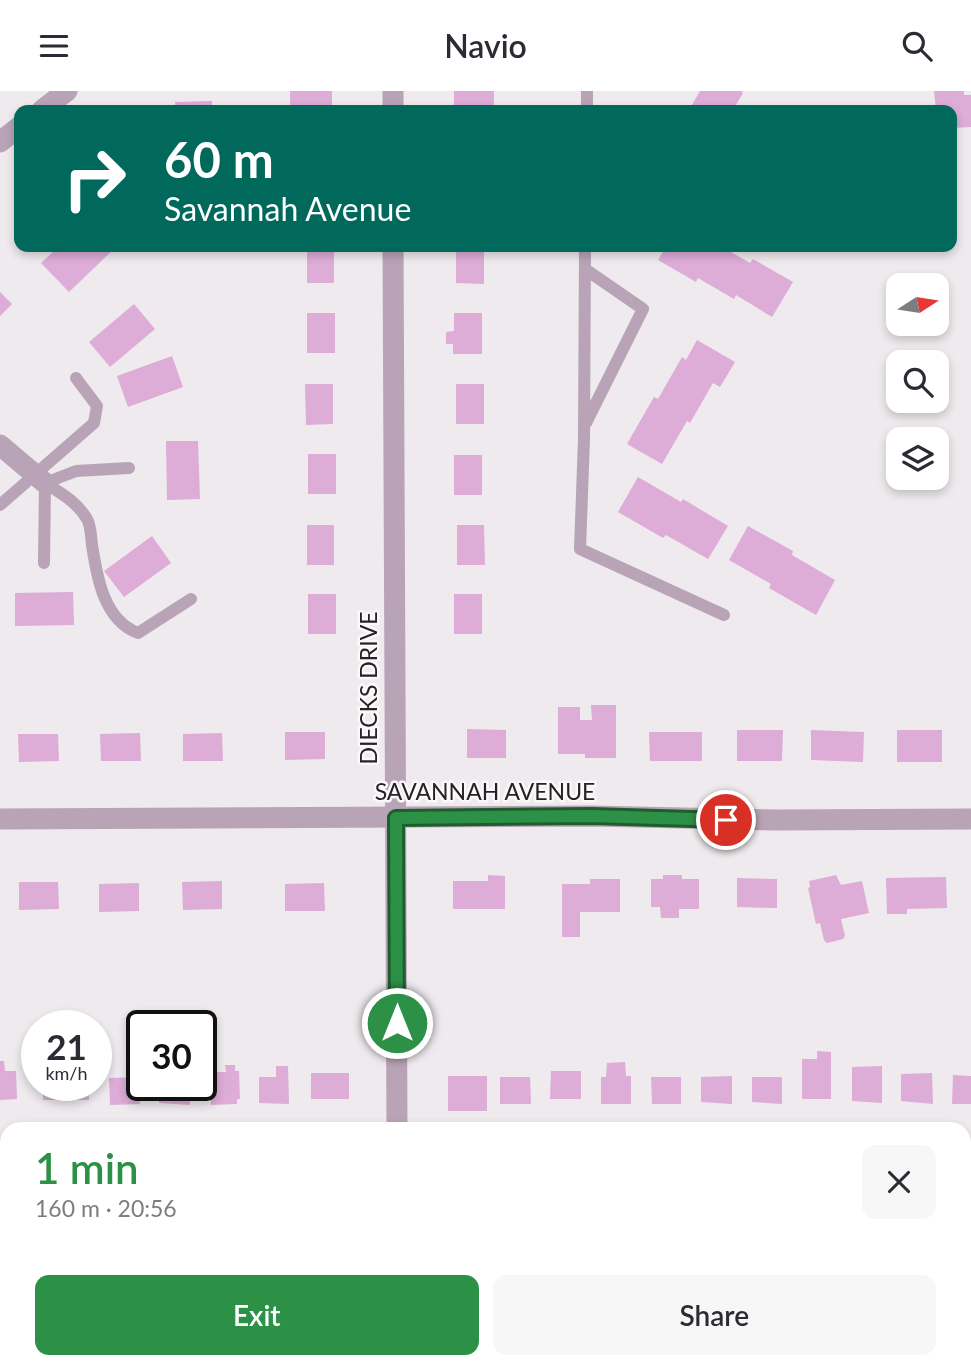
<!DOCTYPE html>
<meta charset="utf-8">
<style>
:root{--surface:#fff;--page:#f7f7f7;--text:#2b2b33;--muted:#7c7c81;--accent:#2c9146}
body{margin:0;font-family:Lato,sans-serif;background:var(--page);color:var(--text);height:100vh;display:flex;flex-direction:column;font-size:26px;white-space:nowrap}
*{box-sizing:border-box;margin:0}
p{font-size:23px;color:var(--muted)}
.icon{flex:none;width:38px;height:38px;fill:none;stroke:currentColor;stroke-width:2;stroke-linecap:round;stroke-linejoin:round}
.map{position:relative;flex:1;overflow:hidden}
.side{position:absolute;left:0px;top:1031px;width:971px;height:247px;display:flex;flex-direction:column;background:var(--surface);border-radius:21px 21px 0 0;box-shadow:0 4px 10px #0003}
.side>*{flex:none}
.banner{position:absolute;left:14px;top:14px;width:943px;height:147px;border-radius:14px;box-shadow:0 4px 10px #0003;background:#00695c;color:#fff;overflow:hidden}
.needle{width:46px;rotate:78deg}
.buttons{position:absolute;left:886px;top:182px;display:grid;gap:14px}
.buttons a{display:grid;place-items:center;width:63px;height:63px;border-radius:14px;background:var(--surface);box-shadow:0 4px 10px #0003;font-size:35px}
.speed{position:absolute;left:21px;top:919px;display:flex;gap:14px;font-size:35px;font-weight:700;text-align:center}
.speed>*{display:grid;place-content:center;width:91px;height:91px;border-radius:50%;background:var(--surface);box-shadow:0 4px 10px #0003;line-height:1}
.speed small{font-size:18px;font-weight:400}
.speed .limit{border:4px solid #111;border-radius:10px;background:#fff;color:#111}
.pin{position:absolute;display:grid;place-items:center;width:60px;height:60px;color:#fff;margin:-30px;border:4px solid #fff;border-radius:50%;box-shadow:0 2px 7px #0007}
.me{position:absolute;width:77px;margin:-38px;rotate:0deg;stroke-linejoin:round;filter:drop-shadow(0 0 5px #0008)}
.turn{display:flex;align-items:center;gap:24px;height:147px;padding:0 35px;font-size:32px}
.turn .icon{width:91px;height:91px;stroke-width:2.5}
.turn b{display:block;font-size:49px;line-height:60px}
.round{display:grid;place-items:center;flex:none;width:74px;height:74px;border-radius:14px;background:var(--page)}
.summary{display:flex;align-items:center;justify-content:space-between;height:119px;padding:0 35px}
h1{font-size:42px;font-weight:600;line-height:52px;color:var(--accent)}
.button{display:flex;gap:14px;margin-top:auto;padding:14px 35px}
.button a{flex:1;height:80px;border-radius:14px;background:var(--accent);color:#fff;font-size:28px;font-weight:600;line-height:80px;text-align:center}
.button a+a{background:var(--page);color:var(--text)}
header{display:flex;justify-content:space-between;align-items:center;height:91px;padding:0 35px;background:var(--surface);font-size:32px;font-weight:600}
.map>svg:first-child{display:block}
.building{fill:#ddacd7}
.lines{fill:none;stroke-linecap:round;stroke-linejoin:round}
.service{stroke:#b9a3b6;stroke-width:12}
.minor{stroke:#b9a3b6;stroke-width:21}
.route-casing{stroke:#1d5e2e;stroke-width:18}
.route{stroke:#2c9146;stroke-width:12}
.labels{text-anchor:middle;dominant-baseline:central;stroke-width:5;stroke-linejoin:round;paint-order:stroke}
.street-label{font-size:23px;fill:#242324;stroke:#fbf7fa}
</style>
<header><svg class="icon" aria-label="menu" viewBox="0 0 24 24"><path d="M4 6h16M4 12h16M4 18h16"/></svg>Navio<svg class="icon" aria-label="search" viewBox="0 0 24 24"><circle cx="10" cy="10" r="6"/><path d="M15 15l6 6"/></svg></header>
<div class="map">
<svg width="971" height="1276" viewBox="0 0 971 1276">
<rect width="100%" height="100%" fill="#eeeaed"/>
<!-- building -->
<path class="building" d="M 290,0 L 332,0 L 332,19 L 290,19 Z
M 454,0 L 494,0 L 494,19 L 454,19 Z
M 700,0 L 741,0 L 743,2 L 733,19 L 689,19 Z
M 934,0 L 964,0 L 964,4 L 971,4 L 971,36 L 952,37 L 952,19 L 936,19 Z
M 212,10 L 212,19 L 176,19 L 175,11 Z
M 58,156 L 116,156 L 69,201 L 41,172 Z
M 307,156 L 334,156 L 334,192 L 307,192 Z
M 456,156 L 484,156 L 484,193 L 456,192 Z
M 666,156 L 722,156 L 750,172 L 753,168 L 793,191 L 772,226 L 736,204 L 734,208 L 698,187 L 696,191 L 658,169 Z
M 0,201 L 12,213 L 0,225 Z
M 134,213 L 155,238 L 110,276 L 89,251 Z
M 307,222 L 335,222 L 335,262 L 307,262 Z
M 454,222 L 482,222 L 482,263 L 453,263 L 453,253 L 446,253 L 446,241 L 454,240 Z
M 697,249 L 735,271 L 720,296 L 713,292 L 690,332 L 687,330 L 662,373 L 627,353 L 654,306 L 658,308 L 682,266 L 686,269 Z
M 172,265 L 183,296 L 128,316 L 117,285 Z
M 305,293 L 333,293 L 333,333 L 306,334 Z
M 456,293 L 484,293 L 484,333 L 456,333 Z
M 166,350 L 198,350 L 200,408 L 167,409 Z
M 308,363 L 336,363 L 336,403 L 308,403 Z
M 454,364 L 482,364 L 482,404 L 454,404 Z
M 638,386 L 681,411 L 683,408 L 728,435 L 708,468 L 666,444 L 663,447 L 618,421 Z
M 307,434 L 334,434 L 334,474 L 307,474 Z
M 457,434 L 484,434 L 485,474 L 457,474 Z
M 748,435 L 793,460 L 792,464 L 835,489 L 816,524 L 769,497 L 771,493 L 729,469 Z
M 152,445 L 171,472 L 124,506 L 104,480 Z
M 73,501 L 74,534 L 15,535 L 15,502 Z
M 308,503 L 336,503 L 336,543 L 308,543 Z
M 454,503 L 482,503 L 482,543 L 454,543 Z
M 591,614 L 616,614 L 616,667 L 585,667 L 585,663 L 558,663 L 558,616 L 580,616 L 580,629 L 592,629 Z
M 467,638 L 506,639 L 506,667 L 467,667 Z
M 737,639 L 783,639 L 782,670 L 737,670 Z
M 811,639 L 864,641 L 863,671 L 811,669 Z
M 897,639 L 942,639 L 942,671 L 897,671 Z
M 285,641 L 325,641 L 325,668 L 285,669 Z
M 649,641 L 702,641 L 702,670 L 650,670 Z
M 140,642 L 141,670 L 101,670 L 100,643 Z
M 222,642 L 223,670 L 183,670 L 183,643 Z
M 18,643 L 58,643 L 59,670 L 19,671 Z
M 488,784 L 505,785 L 505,818 L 453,818 L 453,790 L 488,790 Z
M 663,784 L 682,784 L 682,788 L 699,788 L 699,818 L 679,818 L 679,827 L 661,827 L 660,816 L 651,816 L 651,788 L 663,788 Z
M 836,784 L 841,794 L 862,790 L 869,822 L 841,828 L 845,845 L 843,848 L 827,852 L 824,849 L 820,832 L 816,833 L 808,797 L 810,796 L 809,790 Z
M 946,786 L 947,817 L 907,818 L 907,823 L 887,823 L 886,787 Z
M 737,787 L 777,788 L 777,817 L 737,816 Z
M 590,788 L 620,788 L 620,821 L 580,821 L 580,846 L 562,846 L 562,793 L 590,793 Z
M 222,790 L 222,818 L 183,819 L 182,791 Z
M 19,791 L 58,791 L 59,818 L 19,819 Z
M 139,792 L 139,820 L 99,821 L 99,793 Z
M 324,792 L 325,820 L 285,820 L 285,793 Z
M 817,960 L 831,961 L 831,1008 L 802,1008 L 802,968 L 817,968 Z
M 0,970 L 4,970 L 5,980 L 16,980 L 17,1008 L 0,1009 Z
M 625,971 L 626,985 L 631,985 L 631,1013 L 601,1013 L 601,986 L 606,986 L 607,972 Z
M 225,974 L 235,974 L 235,980 L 239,980 L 240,1008 L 237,1008 L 237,1013 L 211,1014 L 209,981 L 226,981 Z
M 276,975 L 288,975 L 289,1013 L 259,1012 L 259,986 L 276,986 Z
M 882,975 L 882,1012 L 852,1010 L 852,976 Z
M 551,980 L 581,980 L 581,1008 L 550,1008 Z
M 311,982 L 349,982 L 349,1008 L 311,1008 Z
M 932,982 L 933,1013 L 901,1010 L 901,983 Z
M 953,984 L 971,985 L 971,1013 L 952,1013 Z
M 448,985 L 487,985 L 487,1020 L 448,1020 Z
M 732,985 L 732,1013 L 701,1011 L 701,986 Z
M 139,986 L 140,1013 L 110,1014 L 109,987 Z
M 500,986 L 530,986 L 531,1013 L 500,1013 Z
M 651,986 L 681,986 L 681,1013 L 652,1013 Z
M 752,986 L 782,986 L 782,1013 L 752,1011 Z
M 43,994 L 89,994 L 89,1009 L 43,1009 Z
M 159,994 L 202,994 L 202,1007 L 190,1007 L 190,1014 L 159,1012 Z
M 964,1124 L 971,1124 L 971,1151 L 964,1151 Z
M 0,1228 L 5,1239 L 7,1238 L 7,1270 L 14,1271 L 0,1276 Z"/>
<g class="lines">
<!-- service -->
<path class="service" d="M 587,19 L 587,0
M 585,156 L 584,348 L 580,458 L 724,524
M 585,178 L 643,218 L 586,332
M 45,392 C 61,402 77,411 87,428 C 91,435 91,446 92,454 C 97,487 104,529 138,542 L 191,508
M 45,392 L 76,380 L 129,377
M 0,414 L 94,332 L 97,315 L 76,287
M 44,472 L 45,392"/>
<!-- minor -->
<path class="minor" d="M 393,0 L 393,19
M 42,19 L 67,0
M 0,51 L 19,36
M 393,156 L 397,1038
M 0,354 L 45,392
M 0,728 L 591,725 L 776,729 L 971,728
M 964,1068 L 971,1068
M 0,1070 L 7,1070
M 83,1270 L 86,1276
M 453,1270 L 458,1276"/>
</g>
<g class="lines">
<defs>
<path id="route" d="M 397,932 L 396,727 L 591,725 L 726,729"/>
</defs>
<!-- route casing -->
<use href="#route" class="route-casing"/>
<!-- route -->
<use href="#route" class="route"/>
</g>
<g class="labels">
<!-- street labels -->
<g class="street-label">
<text transform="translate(368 597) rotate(-90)">DIECKS DRIVE</text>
<text x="485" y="700">SAVANNAH AVENUE</text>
</g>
</g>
</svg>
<div class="buttons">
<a><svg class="needle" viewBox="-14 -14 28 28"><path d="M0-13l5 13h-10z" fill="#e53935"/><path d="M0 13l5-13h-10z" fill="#7c7c81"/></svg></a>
<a><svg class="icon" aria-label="search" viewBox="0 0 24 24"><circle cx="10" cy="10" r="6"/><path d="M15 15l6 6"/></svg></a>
<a><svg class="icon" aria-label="layers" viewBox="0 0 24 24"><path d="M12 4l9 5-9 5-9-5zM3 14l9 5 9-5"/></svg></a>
</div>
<div class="speed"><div>21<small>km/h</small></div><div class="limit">30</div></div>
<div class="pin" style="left:726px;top:729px;background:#d93025"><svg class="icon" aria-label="arrive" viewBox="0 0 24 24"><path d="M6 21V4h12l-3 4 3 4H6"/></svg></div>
<svg class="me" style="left:397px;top:932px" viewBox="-20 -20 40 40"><circle r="17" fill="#2c9146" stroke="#fff" stroke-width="3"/><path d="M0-11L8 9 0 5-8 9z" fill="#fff"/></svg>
<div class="banner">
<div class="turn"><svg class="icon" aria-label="right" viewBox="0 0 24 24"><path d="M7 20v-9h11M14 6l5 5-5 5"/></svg><div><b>60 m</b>Savannah Avenue</div></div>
</div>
<section class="side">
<div class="summary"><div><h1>1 min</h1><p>160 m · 20:56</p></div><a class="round"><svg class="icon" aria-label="close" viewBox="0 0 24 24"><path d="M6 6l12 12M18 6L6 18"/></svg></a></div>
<div class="button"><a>Exit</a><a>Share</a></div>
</section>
</div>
